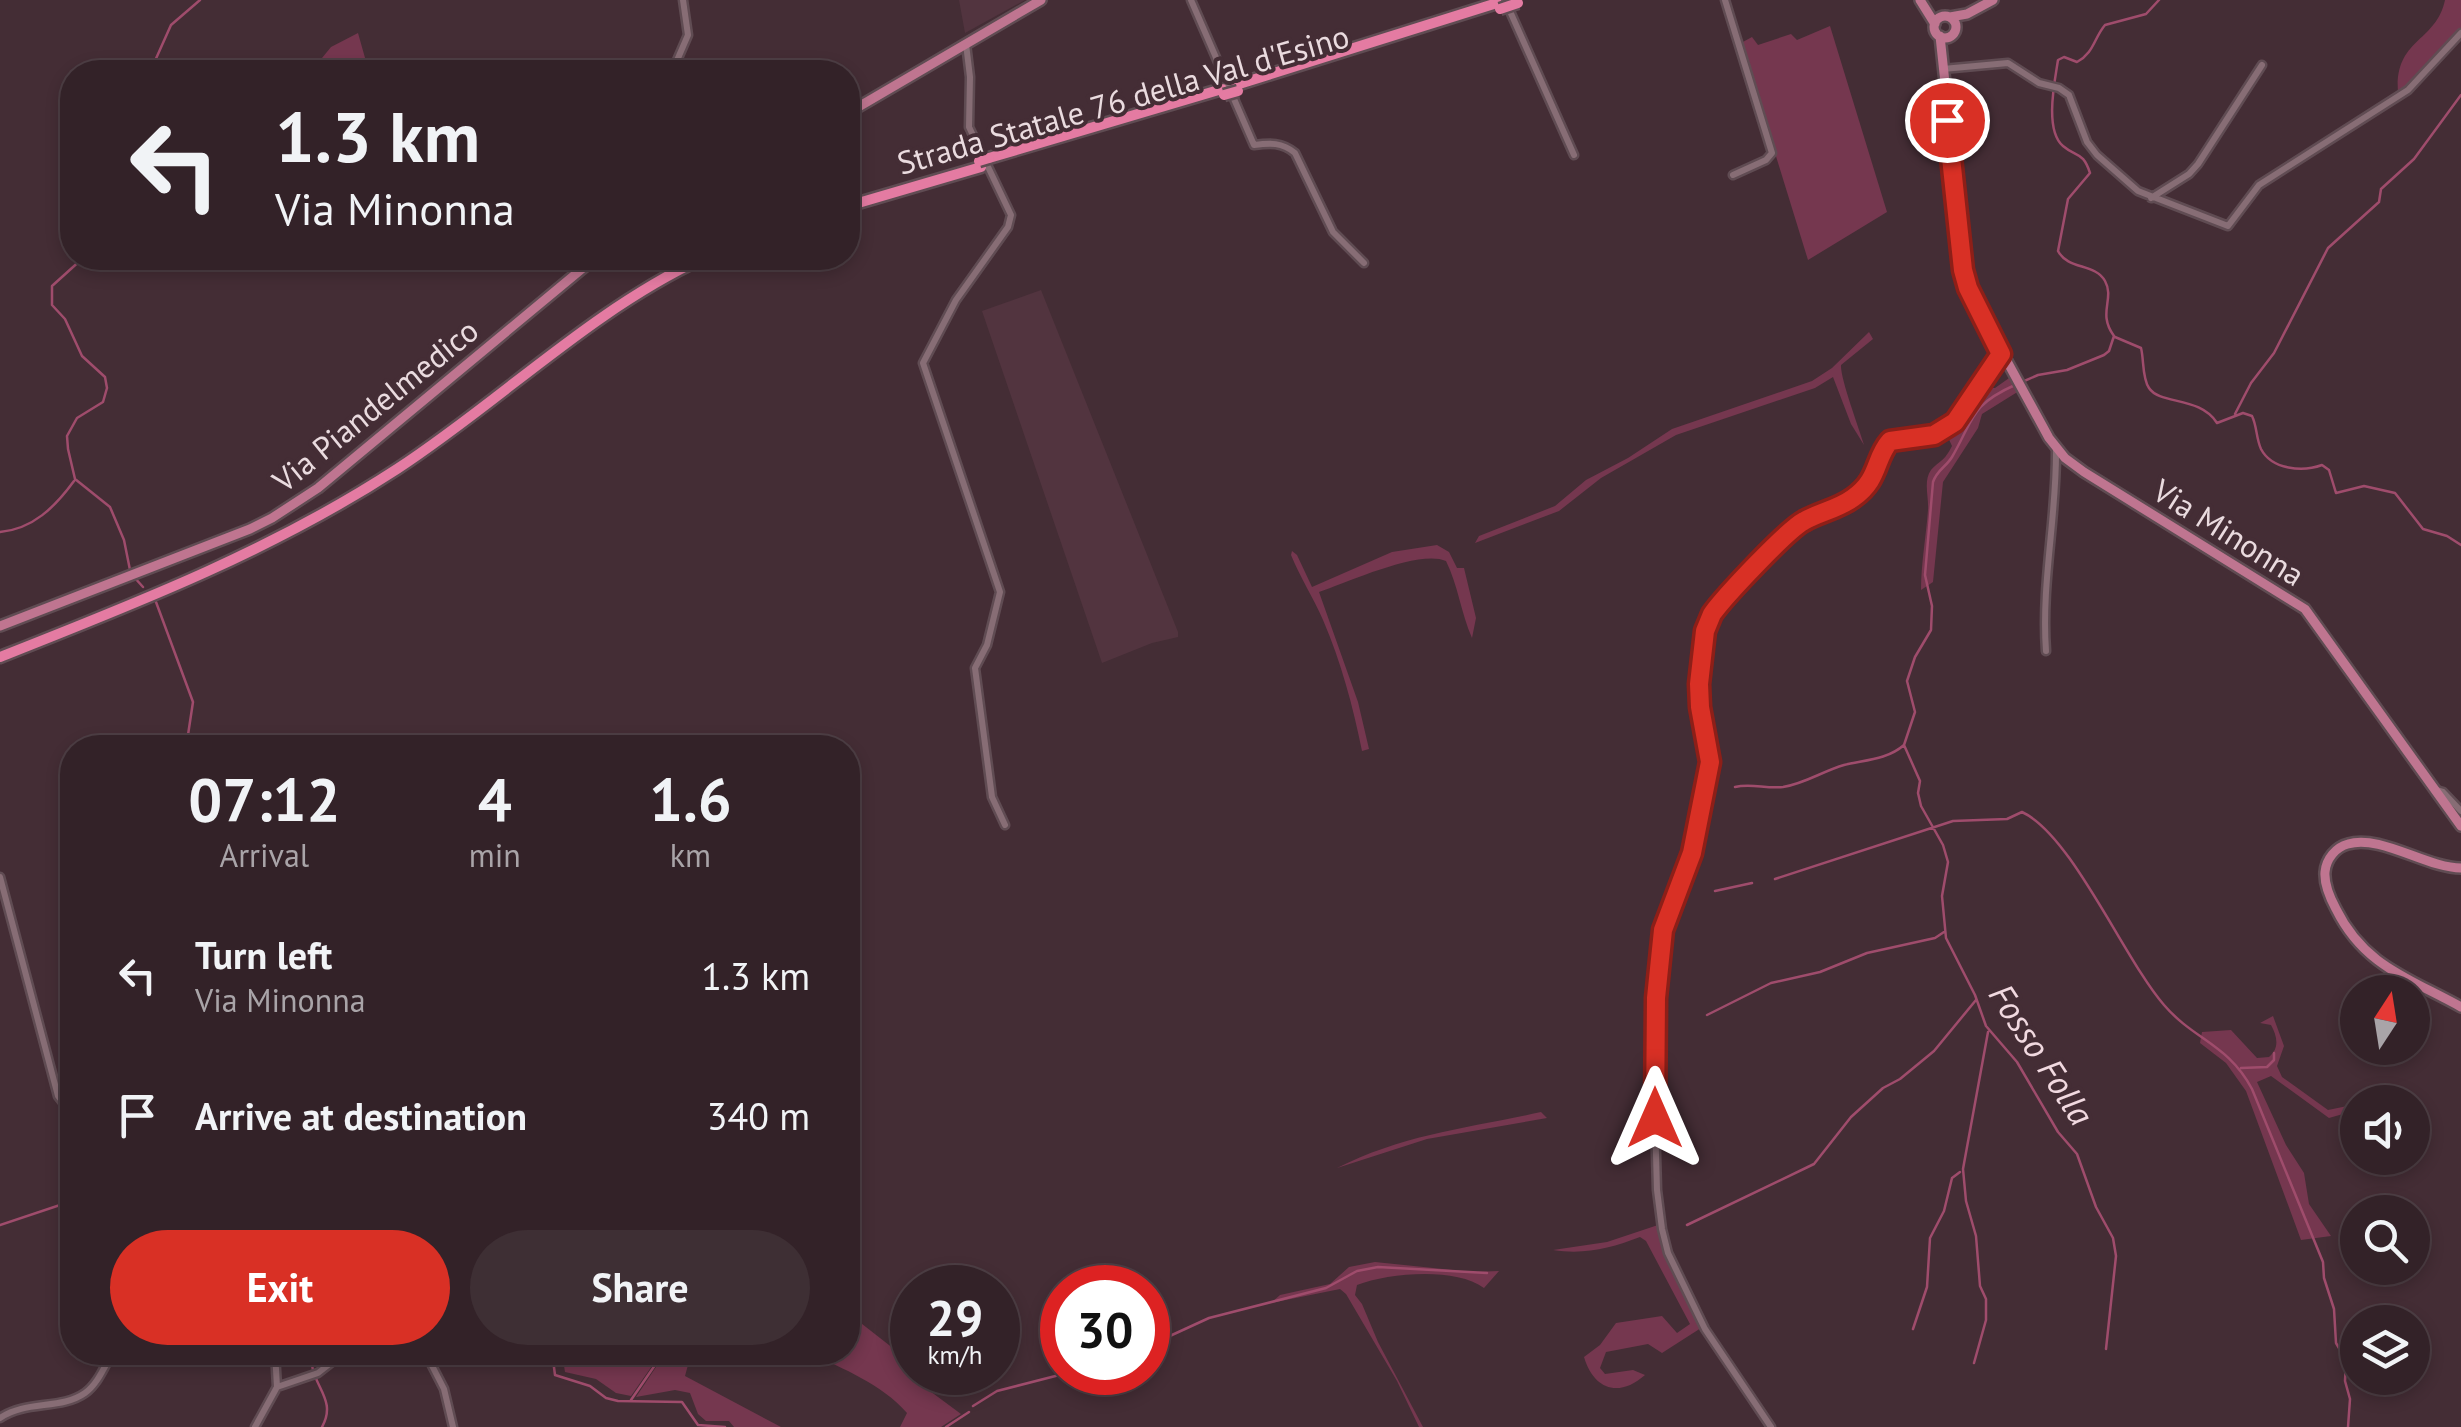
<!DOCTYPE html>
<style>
:root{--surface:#332228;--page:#3e2f34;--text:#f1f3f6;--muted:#a9a4a8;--line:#4e3f45;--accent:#d93025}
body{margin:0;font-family:"PT Sans",sans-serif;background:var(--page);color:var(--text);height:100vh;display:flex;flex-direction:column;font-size:38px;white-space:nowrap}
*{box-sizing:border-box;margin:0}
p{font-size:32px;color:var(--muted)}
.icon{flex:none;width:55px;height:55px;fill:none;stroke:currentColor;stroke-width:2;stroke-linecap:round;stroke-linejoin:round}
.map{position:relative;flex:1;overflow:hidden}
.drawer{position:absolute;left:60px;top:735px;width:800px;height:630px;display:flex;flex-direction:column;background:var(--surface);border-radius:40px;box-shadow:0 5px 15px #0003,0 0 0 2px var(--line)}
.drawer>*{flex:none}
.hud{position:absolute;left:60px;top:60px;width:800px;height:210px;border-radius:40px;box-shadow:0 5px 15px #0003,0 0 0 2px var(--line);background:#332228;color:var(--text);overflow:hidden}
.needle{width:65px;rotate:12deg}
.fabs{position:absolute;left:2340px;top:975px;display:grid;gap:20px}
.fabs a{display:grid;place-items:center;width:90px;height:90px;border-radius:50%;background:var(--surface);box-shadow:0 5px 15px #0003,0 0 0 2px var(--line);font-size:50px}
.speed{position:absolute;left:890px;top:1265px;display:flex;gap:20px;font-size:50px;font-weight:700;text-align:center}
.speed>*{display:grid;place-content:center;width:130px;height:130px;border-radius:50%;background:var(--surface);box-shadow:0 5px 15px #0003,0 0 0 2px var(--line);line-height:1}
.speed small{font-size:25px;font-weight:400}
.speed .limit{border:15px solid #d22;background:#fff;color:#111}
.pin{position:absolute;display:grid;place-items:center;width:85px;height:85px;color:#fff;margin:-42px;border:5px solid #fff;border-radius:50%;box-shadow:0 2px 10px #0007}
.me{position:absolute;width:110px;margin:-55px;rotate:0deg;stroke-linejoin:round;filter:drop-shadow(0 0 8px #0008)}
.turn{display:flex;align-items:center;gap:35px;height:210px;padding:0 50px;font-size:45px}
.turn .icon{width:130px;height:130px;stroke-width:2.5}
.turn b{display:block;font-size:70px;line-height:85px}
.eta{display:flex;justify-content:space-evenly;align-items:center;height:170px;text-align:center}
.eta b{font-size:60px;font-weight:600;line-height:70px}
.action{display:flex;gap:20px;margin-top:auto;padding:20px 50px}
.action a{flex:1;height:115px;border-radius:60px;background:var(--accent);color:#fff;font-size:40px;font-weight:600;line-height:115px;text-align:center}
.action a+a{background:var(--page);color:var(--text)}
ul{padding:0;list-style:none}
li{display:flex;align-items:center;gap:30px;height:140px;padding:0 50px}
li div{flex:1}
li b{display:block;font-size:38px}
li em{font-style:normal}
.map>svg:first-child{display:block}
.built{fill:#52343f}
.green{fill:#75374f}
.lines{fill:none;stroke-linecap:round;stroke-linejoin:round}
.stream{stroke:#9f4c6c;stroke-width:2.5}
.minor-casing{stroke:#604c53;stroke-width:11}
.major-casing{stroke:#604c53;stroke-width:14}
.highway-casing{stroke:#604c53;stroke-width:15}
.minor{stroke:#876d75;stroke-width:6}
.major{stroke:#bf7590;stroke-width:9}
.highway{stroke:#e47ba2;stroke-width:10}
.highway-bridge-casing{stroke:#604c53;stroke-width:15;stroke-linecap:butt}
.highway-bridge{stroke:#e47ba2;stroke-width:10}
.route-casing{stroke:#8d1f18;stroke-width:25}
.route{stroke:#d93025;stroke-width:18}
.labels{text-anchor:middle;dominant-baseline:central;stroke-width:8;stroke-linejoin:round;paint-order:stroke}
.street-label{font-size:32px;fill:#eadbdf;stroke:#442d35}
.water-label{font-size:35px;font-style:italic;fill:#f1d9e0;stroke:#442d35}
</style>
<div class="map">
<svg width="2461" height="1427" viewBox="0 0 2461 1427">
<rect width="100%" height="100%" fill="#442d35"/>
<!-- built -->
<path class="built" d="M 959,0 L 1025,0 L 965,33 Z
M 1041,290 L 1178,632 L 1178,637 L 1152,643 L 1102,663 L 982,311 Z"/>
<!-- green -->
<path class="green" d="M 2445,0 L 2461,0 L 2461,28 L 2422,75 L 2398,93 C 2394,38 2436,43 2445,0 Z
M 1830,26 L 1887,212 L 1808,260 L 1741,43 L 1752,37 L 1758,45 L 1791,34 L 1797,40 Z
M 358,33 L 369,72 L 323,72 L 322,58 L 331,47 Z
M 1869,332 L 1873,339 L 1841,365 C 1840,378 1859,428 1864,445 L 1851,424 L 1833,377 L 1815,388 L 1676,435 L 1601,478 L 1559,511 L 1475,543 L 1479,536 L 1555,506 L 1586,480 L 1628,458 L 1672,429 L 1812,381 L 1832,368 Z
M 2012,376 L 2019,391 L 1982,414 L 1978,428 L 1943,482 L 1933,582 L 1921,590 C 1921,563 1926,537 1928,510 C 1929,497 1923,481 1931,470 C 1940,460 1944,462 1952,446 L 1946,433 L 1966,414 L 1983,388 L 1995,388 Z
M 1437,545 L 1449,552 L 1457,568 L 1464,568 L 1476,618 L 1472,638 C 1461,613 1458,585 1446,561 C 1420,549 1348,582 1319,592 L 1358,702 L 1369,749 L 1362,751 C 1353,706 1341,662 1323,620 C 1314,599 1300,577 1291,555 L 1292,551 L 1297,555 L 1312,587 L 1392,552 Z
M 2273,1016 L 2284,1046 L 2277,1066 L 2282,1077 L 2328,1110 L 2357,1104 L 2357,1110 L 2329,1118 L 2271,1076 L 2257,1082 L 2286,1145 L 2304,1173 L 2309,1204 L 2331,1236 L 2301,1240 L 2246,1091 L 2226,1063 L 2200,1043 L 2202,1032 L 2231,1030 L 2257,1058 L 2269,1057 C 2280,1048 2277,1036 2271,1025 L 2260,1023 Z
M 1541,1112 L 1547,1118 L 1427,1139 L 1337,1168 C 1404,1134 1469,1128 1541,1112 Z
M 1658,1225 L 1664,1250 L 1701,1328 L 1662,1353 L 1648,1344 L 1606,1352 L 1600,1368 L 1605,1374 L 1633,1370 L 1645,1375 C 1619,1398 1594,1390 1584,1357 L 1600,1345 L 1616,1323 L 1662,1316 L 1677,1333 L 1690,1324 L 1646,1241 L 1640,1237 C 1611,1248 1585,1255 1553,1250 L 1607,1242 Z
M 1375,1262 L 1472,1272 L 1499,1271 L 1484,1288 C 1455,1267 1389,1273 1357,1285 L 1355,1295 L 1362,1304 L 1378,1342 L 1423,1427 L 1419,1427 L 1397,1381 L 1346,1294 L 1340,1289 L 1271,1303 L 1280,1295 L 1330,1284 L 1349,1267 Z
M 848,1313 L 912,1363 L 911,1377 L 961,1414 L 941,1427 L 900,1427 L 907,1413 C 882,1384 843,1369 810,1353 L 848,1352 Z
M 666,1352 L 676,1353 L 688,1365 L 685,1376 L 781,1427 L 734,1427 L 729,1421 L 706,1421 L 698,1414 L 690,1393 L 675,1390 L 636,1397 Z
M 562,1353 L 562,1352 L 661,1353 L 631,1396 L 616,1393 L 596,1379 L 565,1372 Z"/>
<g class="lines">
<!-- stream -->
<path class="stream" d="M 150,72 L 171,25 L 200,0
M 83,258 L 52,286 L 52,305 L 65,319 L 82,356 L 105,377 L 107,388 L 103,402 L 77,418 L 67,436 L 68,449 L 75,479 L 110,507 L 124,540 L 130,570
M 2115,337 L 2141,348 C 2144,359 2142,378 2149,388 C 2160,405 2200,396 2217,423 L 2243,413 L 2252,416 C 2257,426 2256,438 2261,449 C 2272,470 2303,472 2322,465 L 2329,470 L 2336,493 L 2364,486 L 2395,493 L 2423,529 L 2447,536 L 2461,545
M 2022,382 L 2038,375 L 2067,370 L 2104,355 L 2109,351 L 2114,336 C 2097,313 2115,299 2105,281 C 2095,263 2068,270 2058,251 L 2068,199 L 2090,173 C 2083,151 2077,158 2063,146 C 2044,130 2055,80 2058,60 L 2064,57 L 2077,62 C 2094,53 2094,38 2105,25 L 2146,14 L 2159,0
M 2015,385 C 1970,405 1974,419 1952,457 C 1946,467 1937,470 1933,482 L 1925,575 L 1932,606 L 1931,630 L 1915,657 L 1907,681 L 1915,712 L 1904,745 L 1920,781 L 1918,793 L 1921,806 L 1943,845 L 1948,862 L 1942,896 L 1946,938 L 1975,995 L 1986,1026 L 2017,1062 L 2058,1132 L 2077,1154 L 2096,1207 L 2113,1238 L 2116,1256 L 2106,1349
M 2235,414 L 2251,383 L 2274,353 L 2328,248 L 2379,202 L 2381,189 L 2414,159 L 2461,95
M 0,532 C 33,529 55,507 74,481
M 134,577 L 143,587
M 156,602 L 193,702 L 186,748
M 1735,787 C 1751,783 1766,789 1783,787 C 1804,784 1823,771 1844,765 C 1864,760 1887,760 1904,745
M 1775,879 L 1953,821 L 2007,819 L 2022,812 C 2072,835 2124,959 2164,1005 C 2194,1040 2228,1044 2252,1089 L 2323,1262 L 2324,1278 L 2334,1309 L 2336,1343 L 2346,1360 L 2345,1381 L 2350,1399 L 2348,1427
M 1715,891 L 1752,883
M 1707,1015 L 1771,983 L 1820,972 L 1867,953 L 1935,938 L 1944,932
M 2241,1068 L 2267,1067 L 2274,1060 L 2274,1053
M 0,1225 L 72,1201
M 1687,1225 L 1814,1164 L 1851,1117 L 1883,1088 L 1900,1079 L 1934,1051 L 1976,1000
M 1913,1329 L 1927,1287 L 1930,1238 L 1944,1211 L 1952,1178 L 1960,1172
M 1148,1346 L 1209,1318 L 1326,1288 L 1357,1271 L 1378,1267 L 1487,1273
M 312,1352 C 307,1384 339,1397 322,1427
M 552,1352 L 555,1375 L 590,1386 L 606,1398 L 618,1401 L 682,1402 L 698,1425 L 725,1427
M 1974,1363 L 1986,1320 L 1986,1299 L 1980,1286 L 1976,1236 L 1966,1201 L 1963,1169 L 1988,1032
M 631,1400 L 664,1352
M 973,1406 L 997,1391 L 1071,1372
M 946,1427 L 969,1412"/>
<defs>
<path id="minor" d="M 1191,0 L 1254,145 C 1270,143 1282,142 1295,153 L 1333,232 L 1364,263
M 1505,0 L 1574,155
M 1725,0 L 1772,153 L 1766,160 L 1733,175
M 966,44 L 970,77 L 969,127 L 1011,215 L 1008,227 L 956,300 L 923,363 L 1000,592 L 987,645 L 975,668 L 992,797 L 1005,825
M 1943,69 L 2008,63 L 2039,83 L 2059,88 L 2069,95 L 2087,142 L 2097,155 L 2138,191 L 2228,226 L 2259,185 L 2408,90 L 2461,33
M 676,72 L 675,65 L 688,35 L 683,0
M 2151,198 L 2189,174 L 2198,164 L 2262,65
M 2046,651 C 2041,583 2057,516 2056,448
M 2436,790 L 2443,792 L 2461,811
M 0,877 L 58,1096 L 72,1114
M 425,1352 L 444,1389 L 453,1427
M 277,1387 L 318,1373 L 345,1352
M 0,1418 C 26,1400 61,1410 85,1393 C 98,1384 105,1365 113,1352
M 255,1427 L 277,1387 L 275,1352
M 1771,1427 L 1705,1329 L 1668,1253 L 1662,1229 L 1657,1190 L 1655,1119 L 1656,998 L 1663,930 L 1686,874 L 1711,762 L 1700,707 L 1699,685 L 1705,631 L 1712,614 L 1796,526 L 1854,498 L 1867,486 L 1878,471 L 1885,446 L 1890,441 L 1934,435 L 1955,423 L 2001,353"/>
<path id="major" d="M 1920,0 L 1935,24
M1934 27a11 11 0 1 1 22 0a11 11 0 1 1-22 0Z
M 1950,17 L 1967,14 L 1993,0
M 1940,36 L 1967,288 L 2049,438 L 2065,458 L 2084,472 L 2305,609 L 2461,826
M 848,113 L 1041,0
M 0,626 L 250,529 L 272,518 L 318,488 L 595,258
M 2461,868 C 2427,868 2380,834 2348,844 C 2336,847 2326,859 2325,872 C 2324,885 2330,898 2336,909 C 2364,966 2409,978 2461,1007"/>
<path id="highway" d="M 1236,85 L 1497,3
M 989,158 L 1222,89
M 848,206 L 981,167
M 0,657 C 137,603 273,550 397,469 C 501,401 590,311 703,258"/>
</defs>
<!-- minor casing -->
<use href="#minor" class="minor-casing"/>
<!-- major casing -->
<use href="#major" class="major-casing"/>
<!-- highway casing -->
<use href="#highway" class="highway-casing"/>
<!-- minor -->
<use href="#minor" class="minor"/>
<!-- major -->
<use href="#major" class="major"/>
<!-- highway -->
<use href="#highway" class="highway"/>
<defs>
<path id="highway-bridge" d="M 1500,9 L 1518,3
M 1224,95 L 1238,91
M 979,161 L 989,158"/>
</defs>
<!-- highway-bridge casing -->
<use href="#highway-bridge" class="highway-bridge-casing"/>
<!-- highway-bridge -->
<use href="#highway-bridge" class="highway-bridge"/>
</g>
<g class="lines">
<defs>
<path id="route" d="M 1655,1118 L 1656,998 L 1663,930 L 1692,853 L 1710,762 L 1700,707 L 1699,684 L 1705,631 L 1712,614 C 1725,596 1787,530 1804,521 C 1820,512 1838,509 1853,498 C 1880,479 1874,459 1890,441 L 1934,435 L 1955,422 L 2001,354 L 1968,288 L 1963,270 L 1947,120"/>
</defs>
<!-- route casing -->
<use href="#route" class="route-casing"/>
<!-- route -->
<use href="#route" class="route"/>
</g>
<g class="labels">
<!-- street labels -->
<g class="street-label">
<text transform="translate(1123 99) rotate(-16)">Strada Statale 76 della Val d'Esino</text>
<text transform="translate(375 405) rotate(-39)">Via Piandelmedico</text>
<text transform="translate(2229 532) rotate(32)">Via Minonna</text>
</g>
<!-- water labels -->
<g class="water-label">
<text transform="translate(2042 1054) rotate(57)">Fosso Folla</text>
</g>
</g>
</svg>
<div class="fabs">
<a><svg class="needle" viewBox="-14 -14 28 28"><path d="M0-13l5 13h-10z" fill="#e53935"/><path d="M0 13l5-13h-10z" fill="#a9a4a8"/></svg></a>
<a><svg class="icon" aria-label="sound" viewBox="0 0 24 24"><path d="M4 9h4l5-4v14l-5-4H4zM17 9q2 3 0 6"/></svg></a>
<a><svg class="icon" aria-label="search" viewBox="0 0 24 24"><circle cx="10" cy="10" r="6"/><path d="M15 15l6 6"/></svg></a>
<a><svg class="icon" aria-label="layers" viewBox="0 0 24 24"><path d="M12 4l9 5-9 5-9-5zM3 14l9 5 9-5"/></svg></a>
</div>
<div class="speed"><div>29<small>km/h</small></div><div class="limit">30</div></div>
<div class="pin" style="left:1947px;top:120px;background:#d93025"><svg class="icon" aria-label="arrive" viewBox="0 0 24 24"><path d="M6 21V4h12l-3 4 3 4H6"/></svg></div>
<svg class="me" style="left:1655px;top:1118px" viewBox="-20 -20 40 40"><path d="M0-17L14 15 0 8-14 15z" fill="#d93025" stroke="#fff" stroke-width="4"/></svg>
<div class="hud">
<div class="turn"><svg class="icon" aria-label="left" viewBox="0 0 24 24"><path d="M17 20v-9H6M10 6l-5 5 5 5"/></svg><div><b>1.3 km</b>Via Minonna</div></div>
</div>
<section class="drawer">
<div class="eta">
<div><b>07:12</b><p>Arrival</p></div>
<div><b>4</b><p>min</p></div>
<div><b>1.6</b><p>km</p></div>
</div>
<ul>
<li><svg class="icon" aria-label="left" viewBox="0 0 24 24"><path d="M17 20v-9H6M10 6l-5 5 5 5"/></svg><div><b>Turn left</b><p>Via Minonna</p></div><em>1.3 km</em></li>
<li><svg class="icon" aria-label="arrive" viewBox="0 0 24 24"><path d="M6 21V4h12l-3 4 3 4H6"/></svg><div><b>Arrive at destination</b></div><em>340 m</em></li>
</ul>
<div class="action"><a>Exit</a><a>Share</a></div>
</section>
</div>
